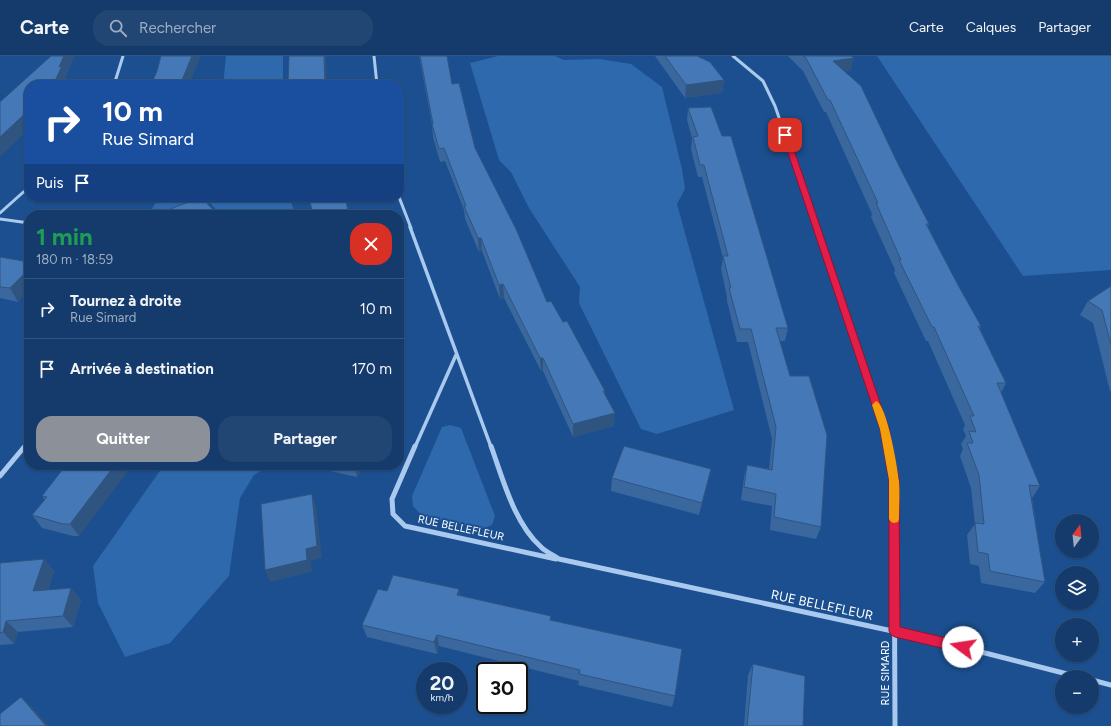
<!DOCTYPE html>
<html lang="fr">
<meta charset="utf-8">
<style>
:root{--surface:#143b6b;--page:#214673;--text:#f1f3f6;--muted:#9dadc1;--line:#33557e;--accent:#8c9099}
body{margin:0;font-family:Figtree,sans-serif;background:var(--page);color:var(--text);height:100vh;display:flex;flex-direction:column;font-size:15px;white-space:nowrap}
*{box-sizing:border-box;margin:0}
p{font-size:13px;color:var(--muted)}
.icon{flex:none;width:22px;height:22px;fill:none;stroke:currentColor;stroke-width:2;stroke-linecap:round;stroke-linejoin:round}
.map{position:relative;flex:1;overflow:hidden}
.details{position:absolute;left:24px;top:154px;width:380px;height:260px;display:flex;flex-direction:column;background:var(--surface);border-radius:16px;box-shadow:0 1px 3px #0004,0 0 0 1px var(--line)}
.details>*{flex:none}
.guide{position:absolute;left:24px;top:24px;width:380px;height:122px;border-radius:16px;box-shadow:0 1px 3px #0004,0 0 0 1px var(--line);background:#1a4fa0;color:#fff;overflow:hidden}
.needle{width:26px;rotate:15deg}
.fabs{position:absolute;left:1055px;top:458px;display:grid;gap:8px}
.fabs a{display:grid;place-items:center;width:44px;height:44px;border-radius:50%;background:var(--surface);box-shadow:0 1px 3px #0004,0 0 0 1px var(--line);font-size:20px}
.speed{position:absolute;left:416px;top:606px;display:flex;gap:8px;font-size:20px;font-weight:700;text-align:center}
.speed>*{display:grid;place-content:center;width:52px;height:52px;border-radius:50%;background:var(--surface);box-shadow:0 1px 3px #0004,0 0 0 1px var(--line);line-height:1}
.speed small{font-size:10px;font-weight:400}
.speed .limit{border:2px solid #111;border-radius:6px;background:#fff;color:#111}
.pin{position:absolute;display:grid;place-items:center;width:34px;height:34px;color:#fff;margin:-17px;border-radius:8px;box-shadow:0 2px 6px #0006}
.me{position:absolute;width:44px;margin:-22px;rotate:284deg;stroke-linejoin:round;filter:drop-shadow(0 0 3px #0008)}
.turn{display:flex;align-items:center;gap:14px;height:84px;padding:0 12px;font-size:18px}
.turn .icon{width:52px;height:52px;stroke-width:2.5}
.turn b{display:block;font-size:28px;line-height:34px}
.then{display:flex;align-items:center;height:38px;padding:0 12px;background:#0003;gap:8px;font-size:15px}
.round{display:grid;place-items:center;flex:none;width:42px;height:42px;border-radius:16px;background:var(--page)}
.head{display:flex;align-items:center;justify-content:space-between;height:68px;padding:0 12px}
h1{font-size:24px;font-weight:700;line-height:30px;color:#1e9e55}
.action{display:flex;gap:8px;margin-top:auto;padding:8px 12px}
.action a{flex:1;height:46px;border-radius:16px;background:var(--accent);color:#fff;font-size:16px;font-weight:700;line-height:46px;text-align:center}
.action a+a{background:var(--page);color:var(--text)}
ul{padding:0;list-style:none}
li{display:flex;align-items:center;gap:12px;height:60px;padding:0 12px;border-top:1px solid var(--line)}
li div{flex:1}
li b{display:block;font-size:15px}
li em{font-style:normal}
header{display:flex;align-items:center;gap:24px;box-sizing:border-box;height:56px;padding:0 20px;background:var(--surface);border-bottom:1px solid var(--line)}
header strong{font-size:19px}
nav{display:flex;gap:22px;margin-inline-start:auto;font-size:14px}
.search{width:280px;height:36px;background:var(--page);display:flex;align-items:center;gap:10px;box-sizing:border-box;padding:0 14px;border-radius:16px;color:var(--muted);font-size:15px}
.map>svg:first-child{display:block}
.green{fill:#2e69ad}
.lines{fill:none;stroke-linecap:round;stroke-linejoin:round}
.street-far2{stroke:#a9c9ee;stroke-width:3}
.street-far1{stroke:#a9c9ee;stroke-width:3.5}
.street{stroke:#a9c9ee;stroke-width:5}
.wall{fill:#3a679d}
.shaded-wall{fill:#305480}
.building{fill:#4478b7;stroke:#305480}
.route{fill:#e11d48;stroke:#92132f}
.slow{fill:#f59e0b}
.labels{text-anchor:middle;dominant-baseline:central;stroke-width:4;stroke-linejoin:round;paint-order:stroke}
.street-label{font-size:11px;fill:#fff;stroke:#1b4f8f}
.near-street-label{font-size:13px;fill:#fff;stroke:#1b4f8f}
</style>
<header>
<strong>Carte</strong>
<div class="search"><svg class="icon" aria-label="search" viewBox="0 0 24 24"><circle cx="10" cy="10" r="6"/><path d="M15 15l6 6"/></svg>Rechercher</div>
<nav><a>Carte</a><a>Calques</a><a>Partager</a></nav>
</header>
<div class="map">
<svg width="1111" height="670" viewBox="0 0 1111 670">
<rect width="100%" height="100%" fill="#1b4f8f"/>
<!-- green -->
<path class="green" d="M 226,0 L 283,0 L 283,29 L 223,29 Z
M 498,0 L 555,0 L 564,4 L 600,3 L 631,8 L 662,31 L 682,113 L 685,133 L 677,148 L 734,354 L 657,378 L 641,373 L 579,247 L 580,231 L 529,152 L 511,116 L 499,104 L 470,7 Z
M 877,0 L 1111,0 L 1111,214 L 1023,220 Z
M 159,141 L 289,141 L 296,159 L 221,159 L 210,147 L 178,159 L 148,159 Z
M 450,369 L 461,372 L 495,460 L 492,469 L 484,472 L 423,461 L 413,450 L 412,440 L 442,371 Z
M 164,409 L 270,409 L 254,419 L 240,442 L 229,520 L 170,587 L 125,601 L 98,547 L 93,510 Z"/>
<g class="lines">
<!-- street-far2 -->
<path class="street-far2" d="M 374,0 L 377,29
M 733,0 L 763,25 L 775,50 L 817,172
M 114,29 L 123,0
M 399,141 L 411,172
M 0,157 L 29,131
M 0,163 L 29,167"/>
<!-- street-far1 -->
<path class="street-far1" d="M 410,171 L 491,391
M 816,171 L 885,373 L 888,391
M 24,391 L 29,386
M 415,391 L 456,299"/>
<!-- street -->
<path class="street" d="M 415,390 L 392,443 L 393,458 L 405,470 L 556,503
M 491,390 C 503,423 514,467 541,491 C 546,496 553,499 559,503 L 934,584 L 1079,621
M 888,390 L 894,424 L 895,670
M 0,420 L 25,390
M 1092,624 L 1111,629"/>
</g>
<!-- wall -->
<path class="wall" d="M 419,0 L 447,0 L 452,28 L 475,92 L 547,246 L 563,266 L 605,335 L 605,338 L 614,370 L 573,381 L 543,315 L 541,315 L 504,242 L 500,243 L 482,195 L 479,196 L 465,163 L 464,154 L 445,105 L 440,106 L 433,81 L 432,68 Z
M 655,0 L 697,0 L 724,24 L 722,37 L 685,42 Z
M 788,0 L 851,0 L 851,14 L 844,15 L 899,110 L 929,168 L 928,171 L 958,229 L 981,270 L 980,273 L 1006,327 L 1001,337 L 1040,430 L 1032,442 L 1045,526 L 1035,537 L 981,527 L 979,510 L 970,508 L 967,479 L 975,468 L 971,432 L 960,400 L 963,393 L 961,388 L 966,380 L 963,373 L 965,369 L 928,285 L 926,285 L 894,217 L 895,214 L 871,161 L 872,158 L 826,56 L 824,56 L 803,15 Z
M 688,52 L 788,272 L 785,285 L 780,285 L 821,471 L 816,483 L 770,474 L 772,450 L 741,444 L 744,421 L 747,409 L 769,413 L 772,383 L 748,286 L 737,286 L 727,245 L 727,241 L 721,213 L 723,202 L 702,121 L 698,121 L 691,93 L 692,82 L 687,64 Z
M 0,201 L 18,246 L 0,242 Z
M 1111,230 L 1111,335 L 1110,335 L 1093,267 L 1080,259 L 1088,245 Z
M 66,409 L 79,480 L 73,480 L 42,472 L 32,459 L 45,444 L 42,440 Z
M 312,409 L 363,409 L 357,421 L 312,411 Z
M 612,422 L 708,426 L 699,459 L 611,435 Z
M 44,503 L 54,515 L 48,534 L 71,532 L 81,544 L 73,571 L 18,576 L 14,588 L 0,589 L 0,507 Z
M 459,533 L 460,539 L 551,564 L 675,640 L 672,651 L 578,629 L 579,625 L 439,590 L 437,598 L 367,581 L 362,569 L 387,535 Z
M 753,608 L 803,670 L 744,670 L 748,619 Z"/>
<!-- shaded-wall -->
<path class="shaded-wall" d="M 64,0 L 75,0 L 66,20 L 67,23 L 65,29 L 53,29 L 59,11 Z
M 192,0 L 200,0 L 200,2 L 189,29 L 180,29 Z
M 324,0 L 326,0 L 327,29 L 325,29 Z
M 854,2 L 851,14 L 830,17 L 833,5 Z
M 724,24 L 722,37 L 685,42 L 686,29 Z
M 29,54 L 29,73 L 0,101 L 0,81 Z
M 478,182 L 481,182 L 482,195 L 479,196 Z
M 29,213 L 29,234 L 18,246 L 10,232 Z
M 503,228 L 504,242 L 500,243 L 499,229 Z
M 540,302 L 543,302 L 543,315 L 541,315 Z
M 615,357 L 614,370 L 573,381 L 573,368 Z
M 115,409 L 133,409 L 79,480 L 70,468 Z
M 354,409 L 363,409 L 357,421 Z
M 711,413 L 708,426 L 699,459 L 702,447 Z
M 312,438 L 316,450 L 322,502 L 311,505 L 312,516 L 270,526 L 265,514 Z
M 44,503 L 54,515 L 44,547 L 33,535 Z
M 71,532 L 81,544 L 73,571 L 63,560 Z
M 459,533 L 461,545 L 457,539 Z
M 6,565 L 18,576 L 14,588 L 3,576 Z
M 437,579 L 439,590 L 437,598 L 434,586 Z
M 21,641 L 33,652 L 49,670 L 46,670 Z"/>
<!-- building -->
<path class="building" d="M 51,0 L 64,0 L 59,11 L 62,10 L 53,29 L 29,29 L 29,54 L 0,81 L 0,46 Z
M 161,0 L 192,0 L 180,29 L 151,29 L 157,15 Z
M 289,0 L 324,0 L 325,29 L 288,29 Z
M 420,0 L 447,0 L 452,28 L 459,27 L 475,92 L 516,173 L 547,246 L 551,245 L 563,266 L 567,265 L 605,335 L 603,335 L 615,357 L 573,368 L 543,302 L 540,302 L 503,228 L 499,229 L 481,182 L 478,182 L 464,150 L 466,150 L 444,92 L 439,93 L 432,68 L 433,68 Z
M 665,0 L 697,0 L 710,6 L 724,24 L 686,29 Z
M 803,0 L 851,0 L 854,2 L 833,5 L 861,30 L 899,110 L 929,168 L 926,168 L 958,229 L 981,270 L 978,270 L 1006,327 L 997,327 L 1040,430 L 1029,429 L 1045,526 L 990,515 L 988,498 L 978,496 L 975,467 L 984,468 L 979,419 L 967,387 L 973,387 L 969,375 L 976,376 L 970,360 L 974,360 L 934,271 L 932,271 L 899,204 L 901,204 L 876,147 L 878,147 L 830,44 L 828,44 L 806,2 Z
M 711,51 L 722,80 L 731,80 L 788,272 L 776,272 L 790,320 L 809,320 L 827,379 L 821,471 L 774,461 L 776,438 L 744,431 L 747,409 L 772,414 L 776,371 L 751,273 L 740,273 L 729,232 L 731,232 L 723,200 L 728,200 L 704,109 L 700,109 L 693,81 L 698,80 L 688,52 Z
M 201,141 L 218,159 L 172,159 L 168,154 Z
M 309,141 L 345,141 L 349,159 L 313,159 Z
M 0,201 L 29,206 L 29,213 L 10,232 L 0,231 Z
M 1111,230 L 1111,289 L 1102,254 L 1088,245 Z
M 624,390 L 711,413 L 702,447 L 612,422 Z
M 66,409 L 115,409 L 70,468 L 63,468 L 32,459 L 47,441 L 42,440 Z
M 312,438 L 317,490 L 306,493 L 307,504 L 265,514 L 261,448 Z
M 44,503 L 33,535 L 71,532 L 63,560 L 6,565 L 3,576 L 0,577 L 0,507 Z
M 393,519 L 459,533 L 457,539 L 551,560 L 550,564 L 682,593 L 675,640 L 579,618 L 580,614 L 437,579 L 434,586 L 362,569 L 378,533 L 387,535 Z
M 753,608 L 805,620 L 803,670 L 747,670 Z
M 21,641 L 46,670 L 0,670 L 0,658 Z"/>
<!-- route -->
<path class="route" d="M 785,77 L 789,79 L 889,373 L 899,424 L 900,571 L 967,587 L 968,591 L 967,595 L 963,597 L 895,581 L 891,579 L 889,575 L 889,424 L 880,373 L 782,79 Z"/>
<!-- slow -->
<path class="slow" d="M 876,345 C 887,348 898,413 899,425 C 900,438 899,450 899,463 L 898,466 L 894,467 L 891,466 L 889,463 L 889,424 L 880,373 L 872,349 Z"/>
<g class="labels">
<!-- street labels -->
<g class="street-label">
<text transform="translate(461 472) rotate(12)">RUE BELLEFLEUR</text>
<text transform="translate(885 617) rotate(-90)">RUE SIMARD</text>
</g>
<!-- near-street labels -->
<g class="near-street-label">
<text transform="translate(822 549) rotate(12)">RUE BELLEFLEUR</text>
</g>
</g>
</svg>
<div class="fabs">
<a><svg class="needle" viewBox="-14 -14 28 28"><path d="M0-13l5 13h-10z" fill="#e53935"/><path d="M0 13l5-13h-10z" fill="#9dadc1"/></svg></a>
<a><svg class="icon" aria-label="layers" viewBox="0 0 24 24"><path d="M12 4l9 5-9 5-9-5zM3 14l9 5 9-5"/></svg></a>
<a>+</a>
<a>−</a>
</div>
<div class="speed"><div>20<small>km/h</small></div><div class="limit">30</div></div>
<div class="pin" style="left:785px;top:79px;background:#d93025"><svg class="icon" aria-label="arrive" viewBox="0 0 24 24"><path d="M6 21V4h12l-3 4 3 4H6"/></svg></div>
<svg class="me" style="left:963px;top:591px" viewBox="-20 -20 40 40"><circle r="19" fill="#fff"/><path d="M0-13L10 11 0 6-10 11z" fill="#e11d48"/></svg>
<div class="guide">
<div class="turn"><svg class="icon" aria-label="right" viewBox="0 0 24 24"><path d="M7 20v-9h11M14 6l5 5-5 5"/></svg><div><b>10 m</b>Rue Simard</div></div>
<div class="then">Puis<svg class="icon" aria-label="arrive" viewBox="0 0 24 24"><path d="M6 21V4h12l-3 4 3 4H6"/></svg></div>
</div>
<section class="details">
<div class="head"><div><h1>1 min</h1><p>180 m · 18:59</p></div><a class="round" style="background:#d93025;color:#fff"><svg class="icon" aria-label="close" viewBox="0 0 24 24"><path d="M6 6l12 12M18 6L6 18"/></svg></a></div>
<ul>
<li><svg class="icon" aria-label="right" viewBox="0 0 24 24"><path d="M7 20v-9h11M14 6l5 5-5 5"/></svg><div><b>Tournez à droite</b><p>Rue Simard</p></div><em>10 m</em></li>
<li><svg class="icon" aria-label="arrive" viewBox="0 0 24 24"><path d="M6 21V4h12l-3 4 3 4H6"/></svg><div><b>Arrivée à destination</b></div><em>170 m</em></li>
</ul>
<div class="action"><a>Quitter</a><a>Partager</a></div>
</section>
</div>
